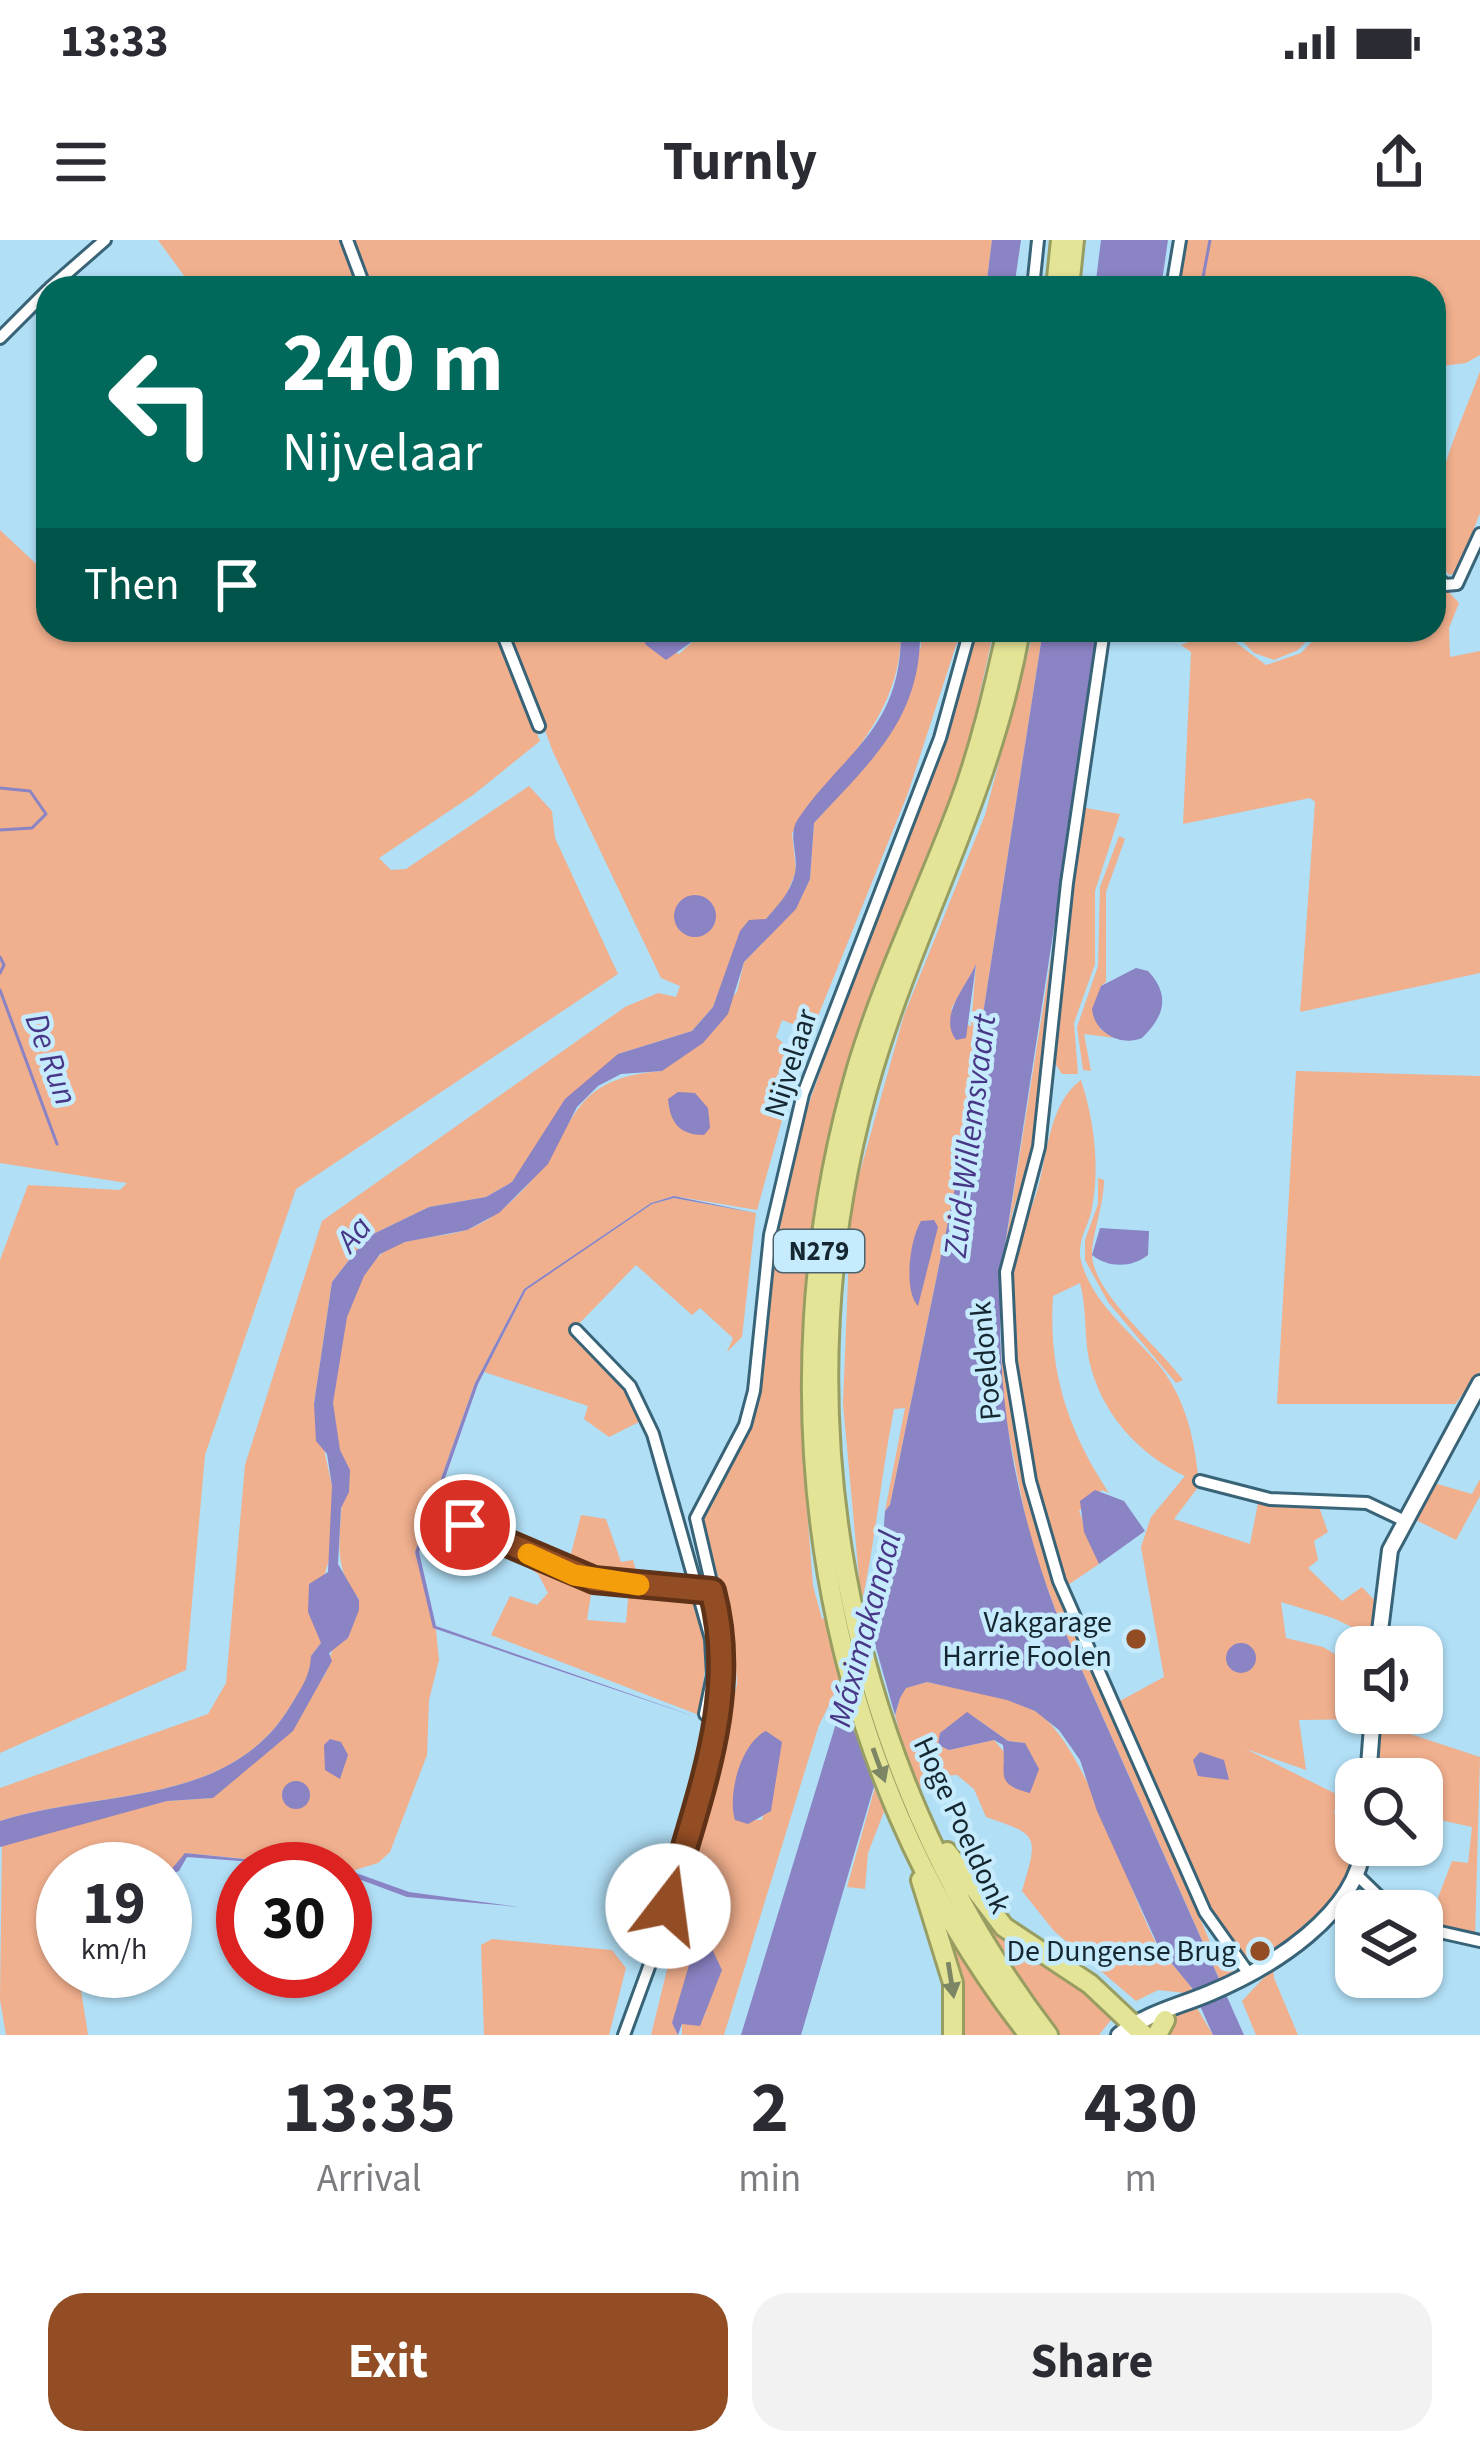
<!DOCTYPE html>
<meta charset="utf-8">
<style>
:root{--surface:#fff;--page:#f2f2f3;--text:#2b2b33;--muted:#7c7c81;--accent:#934d24}
body{margin:0;font-family:"Source Sans 3",sans-serif;background:var(--page);color:var(--text);height:100vh;display:flex;flex-direction:column;font-size:45px;white-space:nowrap}
*{box-sizing:border-box;margin:0}
p{font-size:39px;color:var(--muted)}
.icon{flex:none;width:66px;height:66px;fill:none;stroke:currentColor;stroke-width:2;stroke-linecap:round;stroke-linejoin:round}
.map{position:relative;height:1795px;overflow:hidden}
.side{display:flex;flex-direction:column;background:var(--surface);flex:1}
.side>*{flex:none}
.guide{position:absolute;left:36px;top:36px;width:1410px;height:366px;border-radius:36px;box-shadow:0 3px 9px #0004;background:#00695c;color:#fff;overflow:hidden}
.buttons{position:absolute;left:1335px;top:1386px;display:grid;gap:24px}
.buttons a{display:grid;place-items:center;width:108px;height:108px;border-radius:24px;background:var(--surface);box-shadow:0 3px 9px #0004;font-size:60px}
.speed{position:absolute;left:36px;top:1602px;display:flex;gap:24px;font-size:60px;font-weight:700;text-align:center}
.speed>*{display:grid;place-content:center;width:156px;height:156px;border-radius:50%;background:var(--surface);box-shadow:0 3px 9px #0004;line-height:1}
.speed small{font-size:30px;font-weight:400}
.speed .limit{border:18px solid #d22;background:#fff;color:#111}
.pin{position:absolute;display:grid;place-items:center;width:102px;height:102px;color:#fff;margin:-51px;border:6px solid #fff;border-radius:50%;box-shadow:0 3px 12px #0007}
.me{position:absolute;width:132px;margin:-66px;rotate:15deg;stroke-linejoin:round;filter:drop-shadow(0 0 9px #0008)}
.turn{display:flex;align-items:center;gap:42px;height:252px;padding:0 48px;font-size:54px}
.turn .icon{width:156px;height:156px;stroke-width:2.5}
.turn b{display:block;font-size:84px;line-height:102px}
.then{display:flex;align-items:center;height:114px;padding:0 48px;background:#0003;gap:24px;font-size:45px}
.eta{display:flex;justify-content:space-evenly;align-items:center;height:204px;text-align:center}
.eta b{font-size:72px;font-weight:700;line-height:84px}
.button{display:flex;gap:24px;margin-top:auto;padding:24px 48px}
.button a{flex:1;height:138px;border-radius:36px;background:var(--accent);color:#fff;font-size:48px;font-weight:700;line-height:138px;text-align:center}
.button a+a{background:var(--page);color:var(--text)}
.status{display:flex;justify-content:space-between;align-items:center;height:84px;padding:0 60px;background:var(--surface);direction:ltr}
.status svg{height:33px;fill:currentColor}
header{display:flex;justify-content:space-between;align-items:center;height:156px;padding:0 48px;background:var(--surface);font-size:54px;font-weight:700}
.map>svg:first-child{display:block}
.green{fill:#f0af8d;fill-rule:evenodd}
.water{fill:#8a83c4}
.pier{fill:#b1dff6}
.lines{fill:none;stroke-linecap:round;stroke-linejoin:round}
.stream{stroke:#8a83c4;stroke-width:3}
.minor-casing{stroke:#396478;stroke-width:16}
.tertiary-casing{stroke:#396478;stroke-width:20}
.trunk-casing{stroke:#989e62;stroke-width:24}
.minor{stroke:#fff;stroke-width:10}
.tertiary{stroke:#fff;stroke-width:14}
.trunk{stroke:#e4e497;stroke-width:18}
.oneway{fill:#7c8664}
.route-casing{stroke:#603217;stroke-width:30}
.route{stroke:#934d24;stroke-width:21}
.slow{stroke:#f59e0b;stroke-width:21}
.poi-dot{fill:#934d24;stroke:#c6ebfd;stroke-width:4.5}
.labels{text-anchor:middle;dominant-baseline:central;stroke-width:9;stroke-linejoin:round;paint-order:stroke}
.shield{fill:#c6ebfd;stroke:#4a626e;stroke-width:3}
.shield-label{font-size:27px;font-weight:bold;fill:#152730}
.street-label{font-size:30px;fill:#152730;stroke:#c6ebfd}
.poi-label{font-size:30px;fill:#152730;stroke:#c6ebfd;text-anchor:end}
.water-label{font-size:33px;font-style:italic;fill:#473786;stroke:#c6ebfd}
</style>
<div class="status"><b>13:33</b><svg viewBox="0 0 49 12"><path d="M0 12V9h3v3zM5 12V6h3v6zM10 12V3h3v9zM15 12V0h3v12zM26 1h20v11H26zM47 4h2v5h-2z"/></svg></div>
<header><svg class="icon" aria-label="menu" viewBox="0 0 24 24"><path d="M4 6h16M4 12h16M4 18h16"/></svg>Turnly<svg class="icon" aria-label="share" viewBox="0 0 24 24"><path d="M12 15V3M7 8l5-5 5 5M5 13v7h14v-7"/></svg></header>
<div class="map">
<svg width="1480" height="1795" viewBox="0 0 1480 1795">
<rect width="100%" height="100%" fill="#b1dff6"/>
<!-- green -->
<path class="green" d="M 158,0 L 340,0 L 360,48 L 193,48 Z
M 353,0 L 992,0 L 986,48 L 373,48 Z
M 1184,0 L 1480,0 L 1480,115 L 1466,123 L 1434,127 L 1434,48 L 1175,48 Z
M 1480,131 L 1480,273 L 1457,333 L 1449,335 C 1407,289 1462,184 1480,131 Z
M 0,290 L 48,335 L 48,390 L 106,390 L 112,396 L 118,390 L 496,390 L 540,501 L 473,555 L 379,618 L 391,630 L 406,629 L 529,546 L 552,571 L 555,598 L 618,734 L 296,949 L 205,1215 L 186,1430 L 0,1513 L 0,1020 L 28,945 L 120,950 L 127,943 L 0,923 Z
M 1434,336 L 1459,363 L 1449,388 L 1450,417 L 1480,411 L 1480,733 L 1300,772 L 1315,562 L 1310,558 L 1183,584 L 1191,412 L 1181,405 L 1219,390 L 1266,425 L 1301,413 L 1323,390 L 1434,390 Z
M 508,390 L 639,390 L 641,397 L 679,414 L 706,390 L 901,390 C 902,477 838,527 792,593 L 796,631 L 785,658 L 766,679 L 740,695 L 713,767 L 692,791 L 618,814 L 512,942 L 486,957 L 429,967 L 367,997 L 332,1042 L 314,1164 L 332,1246 L 333,1307 L 324,1336 L 321,1403 L 311,1416 C 313,1435 301,1449 291,1465 C 230,1568 99,1549 0,1581 L 0,1548 L 208,1474 L 226,1443 L 245,1225 L 322,981 L 625,767 L 658,753 L 676,757 L 680,746 L 661,738 L 553,512 Z
M 920,390 L 961,390 L 908,553 L 812,791 L 782,780 L 776,797 L 791,810 L 771,847 L 790,851 L 757,970 L 674,956 L 651,963 L 524,1049 L 475,1143 L 415,1312 L 436,1390 L 439,1420 L 429,1460 L 427,1515 L 390,1612 L 378,1623 L 355,1630 L 185,1613 L 177,1627 L 165,1633 L 63,1629 L 63,1731 L 78,1731 L 88,1795 L 6,1795 L 0,1760 L 2,1602 L 167,1561 L 213,1558 L 325,1435 L 333,1407 L 348,1398 L 359,1359 C 331,1327 341,1295 342,1255 C 342,1224 333,1194 333,1163 C 333,1120 346,1047 379,1016 C 402,995 439,999 466,990 C 487,983 504,969 519,954 C 581,894 559,839 662,831 L 737,752 L 744,722 L 796,668 L 810,639 L 814,583 L 830,565 L 921,407 Z
M 975,390 L 993,394 L 966,516 L 857,794 L 813,972 L 802,1206 L 813,1346 L 822,1379 L 844,1371 L 859,1337 L 843,1164 L 851,964 L 904,775 L 985,575 L 1034,390 L 1043,390 L 959,928 L 890,1265 L 885,1271 L 905,1168 L 894,1169 C 873,1275 871,1389 819,1485 L 724,1795 L 682,1795 L 682,1784 L 709,1773 L 672,1783 L 678,1795 L 651,1795 L 737,1444 L 733,1382 L 725,1349 L 702,1304 L 700,1278 L 749,1187 L 783,952 L 809,863 L 897,616 L 917,577 ZM 976,725 L 971,787 L 951,769 ZM 780,1510 L 762,1580 L 735,1580 Z
M 1231,390 L 1241,392 L 1317,390 L 1298,410 L 1274,420 L 1254,413 Z
M 1096,434 L 1044,789 L 1034,904 L 1012,974 L 1004,1080 L 1042,1297 L 1214,1712 L 1223,1709 L 1231,1730 L 1241,1727 L 1221,1743 L 1056,1372 L 1030,1300 L 1002,1159 L 1001,1032 Z
M 1080,567 L 1120,574 L 1095,651 L 1095,724 L 1074,783 L 1078,834 L 1062,834 L 1049,814 Z
M 1119,596 L 1125,599 L 1106,652 L 1106,742 L 1101,746 L 1100,789 L 1115,798 L 1084,794 L 1091,831 L 1083,830 L 1077,787 L 1098,726 L 1100,647 Z
M 1296,831 L 1480,836 L 1480,1132 L 1455,1164 L 1277,1164 Z
M 1081,840 C 1094,880 1100,926 1092,968 C 1089,986 1076,1001 1081,1021 C 1092,1063 1131,1092 1158,1124 C 1184,1156 1194,1195 1198,1235 L 1205,1238 L 1174,1279 L 1250,1304 L 1258,1263 L 1319,1267 L 1328,1292 L 1314,1301 L 1318,1320 L 1308,1328 L 1342,1361 L 1362,1347 L 1379,1365 L 1375,1398 L 1333,1378 L 1281,1362 L 1286,1398 L 1323,1407 L 1356,1427 L 1356,1473 L 1368,1473 L 1368,1479 L 1299,1480 L 1306,1530 L 1246,1509 L 1334,1553 L 1343,1566 L 1334,1570 L 1341,1605 L 1356,1601 C 1369,1653 1286,1698 1250,1726 L 1211,1670 L 1118,1462 L 1164,1437 L 1141,1307 L 1151,1277 L 1185,1236 C 1138,1214 1101,1173 1089,1120 C 1084,1095 1087,1069 1080,1043 L 1053,1056 C 1048,1130 1068,1191 1109,1253 L 1102,1250 L 1079,1271 L 1099,1324 L 1068,1345 C 1040,1269 999,1116 1009,1036 C 1013,1002 1033,972 1040,940 C 1048,905 1052,861 1081,840 Z
M 1098,938 L 1104,940 C 1104,966 1091,997 1092,1016 C 1094,1054 1160,1108 1183,1140 L 1176,1143 L 1108,1062 L 1085,1020 L 1085,1000 L 1098,964 Z
M 674,958 L 756,973 L 742,1097 L 727,1112 L 733,1098 L 700,1068 L 692,1075 L 636,1025 L 573,1090 L 625,1149 L 643,1180 L 609,1197 L 584,1179 L 588,1166 L 484,1132 L 526,1050 L 539,1039 L 652,964 Z
M 1480,1239 L 1480,1256 L 1456,1300 L 1414,1279 L 1434,1243 L 1472,1254 Z
M 581,1275 L 606,1279 L 621,1322 L 633,1320 L 639,1341 L 568,1325 Z
M 529,1316 L 593,1342 L 587,1380 L 626,1383 L 629,1347 L 696,1357 L 707,1413 L 699,1475 L 491,1395 L 510,1356 L 537,1365 L 548,1353 L 538,1334 L 523,1324 Z
M 927,1442 C 961,1450 1002,1454 1033,1470 C 1084,1497 1126,1646 1156,1703 C 1166,1721 1185,1735 1195,1754 L 1158,1750 L 1136,1761 L 1054,1691 L 1022,1651 C 1038,1596 1040,1595 986,1577 L 974,1549 L 957,1535 L 940,1536 L 887,1564 L 868,1613 L 865,1649 L 847,1647 L 900,1458 L 905,1448 ZM 974,1477 L 1008,1501 L 1025,1503 L 1005,1513 L 994,1500 L 949,1510 L 940,1493 Z
M 1380,1484 L 1480,1517 L 1475,1697 L 1428,1684 L 1452,1621 L 1468,1623 L 1472,1587 L 1422,1576 L 1422,1539 L 1375,1539 Z
M 934,1663 L 1016,1795 L 955,1795 Z
M 982,1675 L 1115,1775 L 1099,1795 L 1059,1795 L 977,1679 Z
M 492,1699 L 612,1710 L 626,1728 L 609,1795 L 484,1795 L 481,1705 Z
M 1273,1728 L 1274,1738 L 1298,1795 L 1256,1795 L 1242,1761 Z
M 1194,1763 L 1213,1795 L 1162,1795 L 1165,1785 Z"/>
<!-- water -->
<path class="water" d="M 992,0 L 1021,0 L 1014,48 L 986,48 Z
M 1101,0 L 1168,0 L 1161,48 L 1095,48 Z
M 639,390 L 706,390 L 707,391 L 666,420 L 646,405 Z
M 901,390 L 920,390 C 922,479 869,523 814,583 L 810,639 L 796,669 L 744,722 L 728,774 L 703,803 L 662,831 L 621,834 L 598,846 L 577,867 L 548,924 L 499,973 L 467,990 L 405,1002 L 380,1014 L 364,1036 L 347,1077 L 333,1163 L 340,1210 L 350,1230 L 349,1252 L 341,1268 L 338,1324 L 359,1360 L 359,1370 L 348,1398 L 329,1413 L 332,1421 L 293,1491 L 213,1558 L 167,1561 L 0,1607 L 0,1581 C 100,1549 230,1568 291,1465 C 302,1447 310,1436 311,1416 L 321,1403 L 308,1372 L 309,1344 L 328,1332 L 332,1246 L 327,1214 L 316,1201 L 314,1164 L 332,1042 L 367,997 L 429,967 L 486,957 L 512,942 L 565,859 L 618,814 L 692,791 L 713,767 L 740,691 L 749,680 L 766,679 C 778,665 791,652 795,633 C 799,614 787,595 798,579 C 845,510 902,490 901,390 Z
M 1043,390 L 1100,390 L 1001,1031 C 995,1151 1014,1260 1056,1372 L 1244,1795 L 1213,1795 L 1192,1748 L 1159,1708 L 1097,1571 L 1080,1520 L 1059,1490 L 1035,1471 L 1007,1460 L 927,1442 L 906,1448 L 900,1458 L 801,1795 L 741,1795 L 880,1339 L 885,1271 L 890,1265 L 959,928 Z
M674 676a21 21 0 1 1 42 0a21 21 0 1 1-42 0Z
M 976,724 L 966,798 L 956,800 C 938,776 966,747 976,724 Z
M 1136,728 L 1148,731 C 1171,755 1164,777 1142,798 C 1120,807 1094,792 1092,769 L 1101,746 Z
M 678,852 L 695,853 L 708,868 L 710,888 L 704,895 C 679,895 670,882 668,859 Z
M 674,956 L 756,973 L 674,958 L 652,964 L 526,1050 L 478,1144 L 419,1312 L 436,1386 L 699,1478 L 433,1388 L 415,1312 L 475,1143 L 524,1049 L 651,963 Z
M 934,980 L 938,987 L 918,1066 C 903,1050 910,999 921,981 Z
M 1100,988 L 1149,991 L 1148,1015 C 1132,1028 1108,1028 1092,1015 Z
M 1095,1250 L 1124,1261 L 1145,1291 L 1099,1324 L 1084,1292 L 1080,1261 Z
M1226 1418a15 15 0 1 1 30 0a15 15 0 1 1-30 0Z
M 967,1472 L 1008,1501 L 1025,1503 L 1039,1529 L 1030,1553 C 993,1544 1007,1533 1003,1505 L 994,1500 L 949,1510 L 938,1505 L 940,1493 Z
M 766,1491 L 782,1502 L 771,1571 L 748,1584 L 735,1580 C 727,1555 741,1503 766,1491 Z
M 330,1499 L 341,1502 L 348,1515 L 340,1539 L 325,1530 L 324,1505 Z
M 1200,1512 L 1224,1520 L 1229,1540 L 1198,1536 L 1193,1520 Z
M282 1555a14 14 0 1 1 28 0a14 14 0 1 1-28 0Z
M 185,1613 L 334,1628 L 344,1629 L 187,1617 L 179,1631 L 165,1637 Z
M 345,1629 L 409,1652 L 520,1667 L 407,1657 L 345,1634 Z
M 709,1703 L 722,1730 L 700,1786 L 682,1784 L 678,1795 L 672,1783 L 694,1708 Z"/>
<!-- pier -->
<path class="pier" d="M 866,1372 L 898,1486 L 879,1560 L 841,1455 Z"/>
<g class="lines">
<!-- stream -->
<path class="stream" d="M 1201,48 L 1210,0
M 0,548 L 30,551 L 46,574 L 32,588 L 0,590
M 0,717 L 4,725 L 0,733
M 0,750 L 57,904"/>
<defs>
<path id="minor" d="M 347,0 L 365,48
M 50,48 L 105,0
M 1033,48 L 1038,0
M 1172,48 L 1180,0
M 0,98 L 48,50
M 1434,334 L 1445,345 L 1457,344 L 1480,294
M 501,390 L 539,486
M 1104,390 L 1067,643 L 1039,907 L 1006,1032 L 1010,1121 L 1030,1241 L 1059,1341 L 1205,1672 L 1249,1734
M 576,1090 L 630,1146 L 653,1194 L 711,1399 L 713,1435 L 705,1474
M 1200,1241 L 1270,1259 L 1367,1263 L 1405,1281
M 465,1285 L 594,1341 L 703,1349
M 1359,1637 L 1394,1671
M 1422,1688 L 1480,1701
M 624,1795 L 657,1705 L 725,1445 L 721,1385 L 696,1278 L 745,1185 L 754,1151 L 770,995 L 803,854 L 940,498 L 970,390"/>
<path id="tertiary" d="M 1378,1407 L 1390,1310 L 1480,1143
M 1368,1539 L 1373,1473
M 1119,1795 C 1149,1772 1177,1767 1210,1753 C 1270,1728 1358,1674 1363,1605"/>
<path id="trunk" d="M 1056,48 L 1061,0
M 1069,48 L 1074,0
M 1007,390 C 994,449 980,509 959,565 C 926,653 884,738 857,828 C 762,1155 816,1525 1029,1795
M 1020,390 C 992,551 919,676 873,829 C 775,1156 840,1523 1048,1795
M 947,1612 L 1004,1687 L 1090,1744 L 1144,1795
M 921,1640 L 953,1743 L 953,1795
M 1157,1795 L 1165,1780"/>
</defs>
<!-- minor casing -->
<use href="#minor" class="minor-casing"/>
<!-- tertiary casing -->
<use href="#tertiary" class="tertiary-casing"/>
<!-- trunk casing -->
<use href="#trunk" class="trunk-casing"/>
<!-- minor -->
<use href="#minor" class="minor"/>
<!-- tertiary -->
<use href="#tertiary" class="tertiary"/>
<!-- trunk -->
<use href="#trunk" class="trunk"/>
</g>
<!-- one-way arrows -->
<defs><path id="oneway-solid" d="M-6-.8H1V-3.2L6.5 0L1 3.2V.8H-6Z" transform="scale(3)"/></defs>
<g class="oneway">
<use href="#oneway-solid" transform="translate(879 1525) rotate(70)"/>
<use href="#oneway-solid" transform="translate(951 1740) rotate(81)"/>
</g>
<g class="lines">
<defs>
<path id="route" d="M 465,1285 L 594,1340 L 712,1351 C 741,1459 696,1560 668,1666"/>
</defs>
<!-- route casing -->
<use href="#route" class="route-casing"/>
<!-- route -->
<use href="#route" class="route"/>
<!-- slow -->
<path class="slow" d="M 528,1314 L 574,1335 L 639,1345"/>
</g>
<!-- markers -->
<g class="poi-dot">
<circle cx="1136" cy="1399" r="12"/>
<circle cx="1260" cy="1711" r="12"/>
</g>
<g class="labels">
<!-- shield labels -->
<rect class="shield" x="774" y="990" width="90" height="42" rx="9"/>
<g class="shield-label">
<text x="819" y="1011">N279</text>
</g>
<!-- street labels -->
<g class="street-label">
<text transform="translate(791 823) rotate(-72)">Nijvelaar</text>
<text transform="translate(986 1121) rotate(-95)">Poeldonk</text>
<text transform="translate(962 1585) rotate(65)">Hoge Poeldonk</text>
</g>
<!-- poi labels -->
<g class="poi-label">
<text x="1112" y="1382">Vakgarage<tspan x="1112" dy="34">Harrie Foolen</tspan></text>
<text x="1236" y="1711">De Dungense Brug</text>
</g>
<!-- water labels -->
<g class="water-label">
<text transform="translate(51 819) rotate(70)">De Run</text>
<text transform="translate(970 896) rotate(-83)">Zuid-Willemsvaart</text>
<text transform="translate(354 994) rotate(-50)">Aa</text>
<text transform="translate(865 1389) rotate(-75)">Máximakanaal</text>
</g>
</g>
</svg>
<div class="buttons">
<a><svg class="icon" aria-label="sound" viewBox="0 0 24 24"><path d="M4 9h4l5-4v14l-5-4H4zM17 9q2 3 0 6"/></svg></a>
<a><svg class="icon" aria-label="search" viewBox="0 0 24 24"><circle cx="10" cy="10" r="6"/><path d="M15 15l6 6"/></svg></a>
<a><svg class="icon" aria-label="layers" viewBox="0 0 24 24"><path d="M12 4l9 5-9 5-9-5zM3 14l9 5 9-5"/></svg></a>
</div>
<div class="speed"><div>19<small>km/h</small></div><div class="limit">30</div></div>
<div class="pin" style="left:465px;top:1285px;background:#d93025"><svg class="icon" aria-label="arrive" viewBox="0 0 24 24"><path d="M6 21V4h12l-3 4 3 4H6"/></svg></div>
<svg class="me" style="left:668px;top:1666px" viewBox="-20 -20 40 40"><circle r="19" fill="#fff"/><path d="M0-13L10 11 0 6-10 11z" fill="#934d24"/></svg>
<div class="guide">
<div class="turn"><svg class="icon" aria-label="left" viewBox="0 0 24 24"><path d="M17 20v-9H6M10 6l-5 5 5 5"/></svg><div><b>240 m</b>Nijvelaar</div></div>
<div class="then">Then<svg class="icon" aria-label="arrive" viewBox="0 0 24 24"><path d="M6 21V4h12l-3 4 3 4H6"/></svg></div>
</div>
</div>
<section class="side">
<div class="eta">
<div><b>13:35</b><p>Arrival</p></div>
<div><b>2</b><p>min</p></div>
<div><b>430</b><p>m</p></div>
</div>
<div class="button"><a>Exit</a><a>Share</a></div>
</section>
